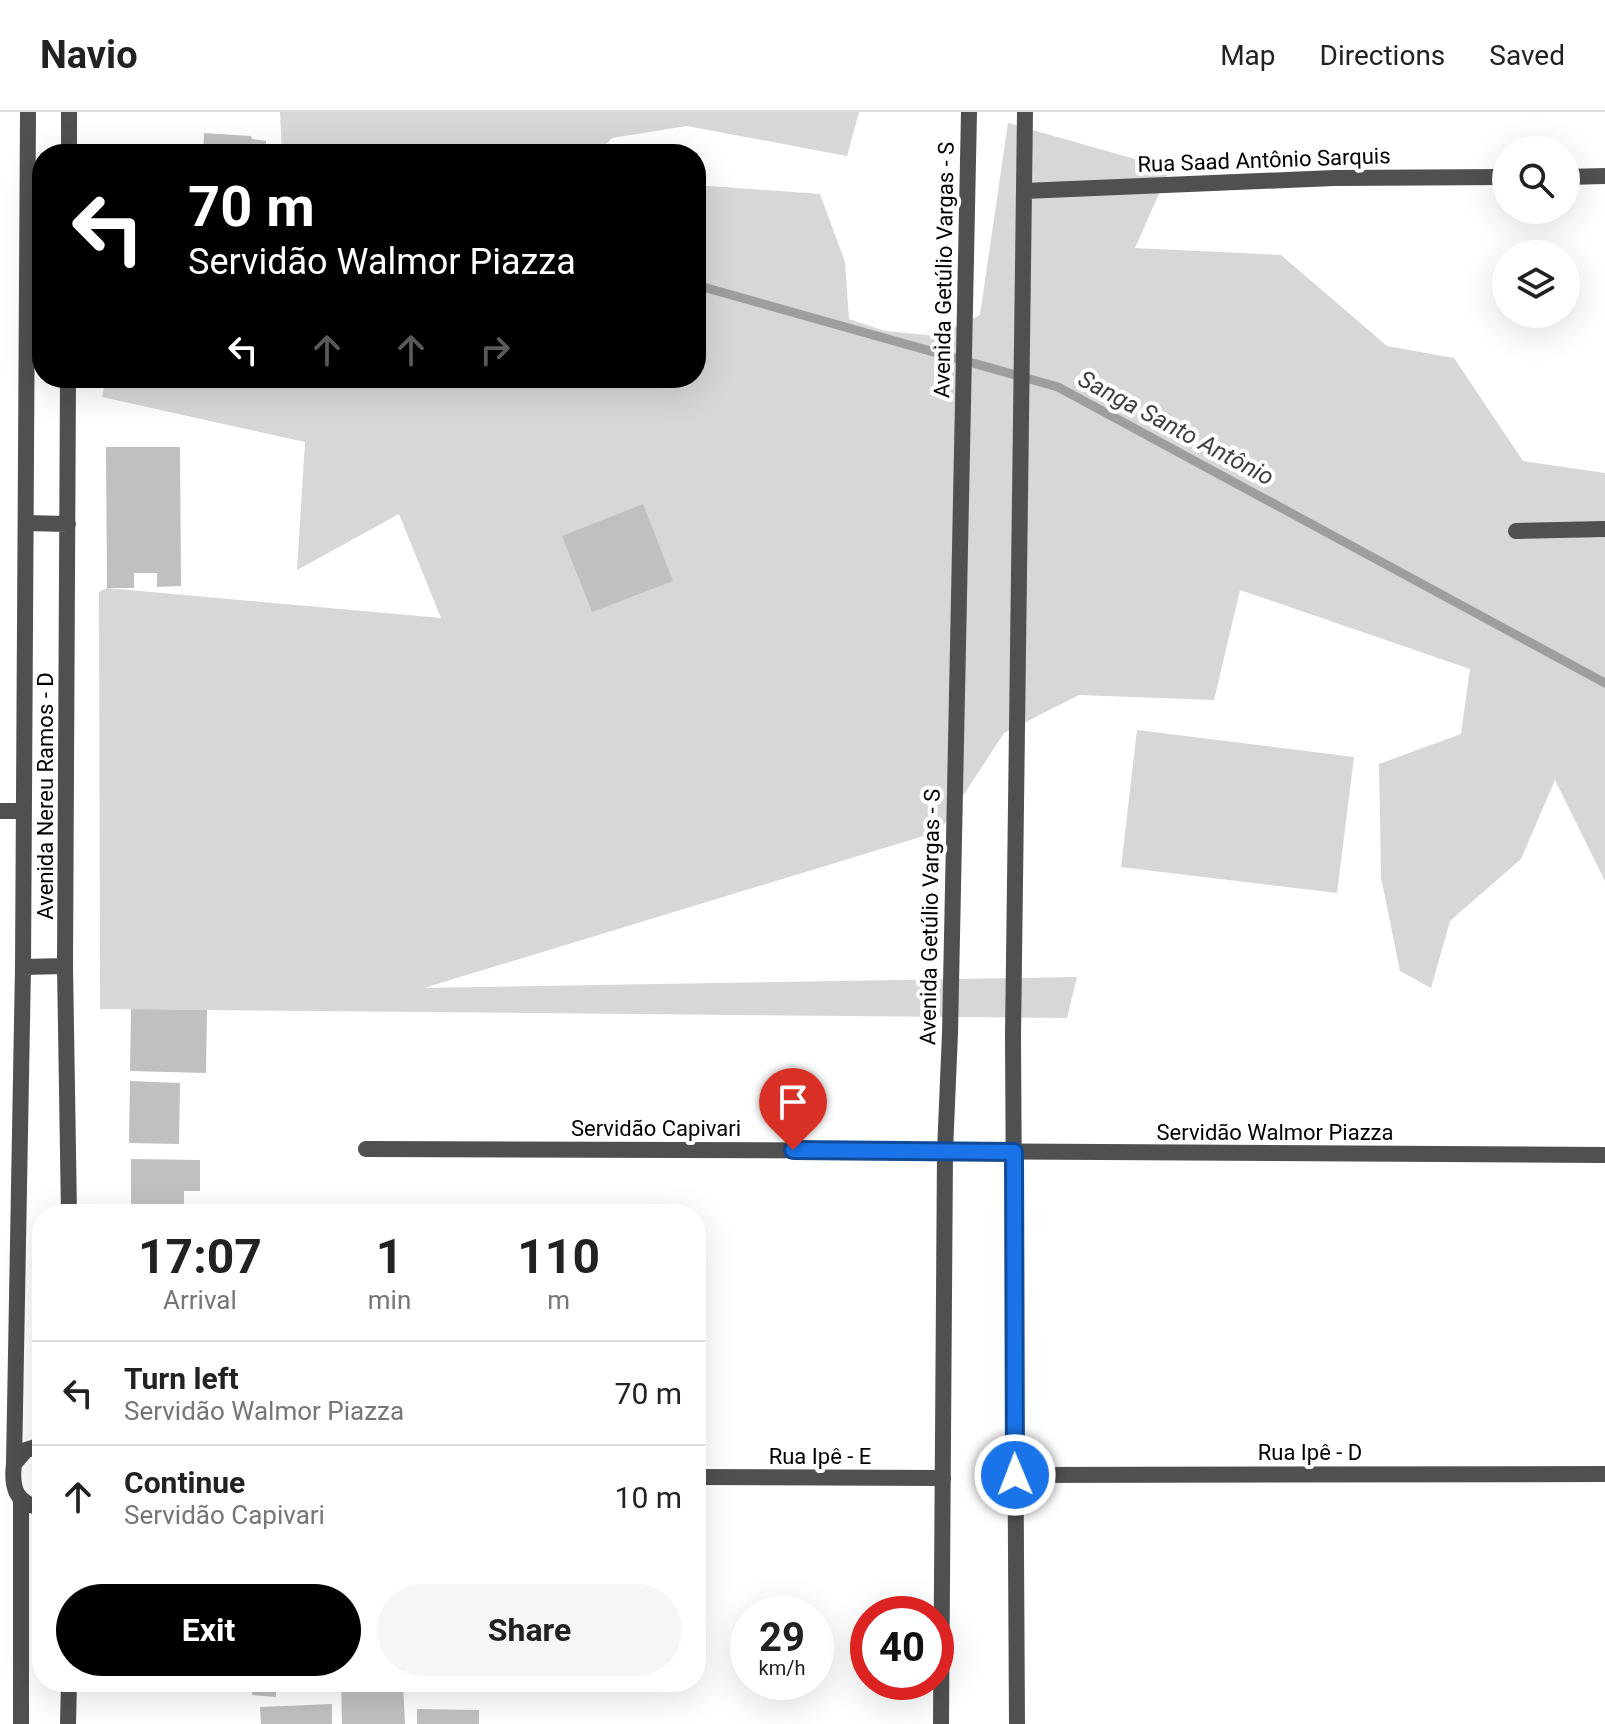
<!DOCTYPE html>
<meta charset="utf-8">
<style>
:root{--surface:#fff;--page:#f6f6f6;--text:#222;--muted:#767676;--line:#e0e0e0;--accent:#000}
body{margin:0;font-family:Roboto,sans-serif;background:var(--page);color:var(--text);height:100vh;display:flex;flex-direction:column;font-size:30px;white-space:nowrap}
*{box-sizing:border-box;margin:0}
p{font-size:26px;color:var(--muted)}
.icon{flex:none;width:44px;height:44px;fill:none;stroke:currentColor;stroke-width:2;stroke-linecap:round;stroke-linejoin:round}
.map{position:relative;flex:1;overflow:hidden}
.panel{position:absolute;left:32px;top:1092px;width:674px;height:488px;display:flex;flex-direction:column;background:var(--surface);border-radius:32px;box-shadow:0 8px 32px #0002}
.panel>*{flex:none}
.guide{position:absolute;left:32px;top:32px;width:674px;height:244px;border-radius:32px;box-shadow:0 8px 32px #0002;background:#000;color:#fff;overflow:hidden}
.buttons{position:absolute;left:1492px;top:24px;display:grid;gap:16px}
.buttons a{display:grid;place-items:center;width:88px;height:88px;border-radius:50%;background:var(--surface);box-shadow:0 8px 32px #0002;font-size:40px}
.speed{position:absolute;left:730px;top:1484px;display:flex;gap:16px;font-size:40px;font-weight:700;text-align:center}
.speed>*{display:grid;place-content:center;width:104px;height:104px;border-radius:50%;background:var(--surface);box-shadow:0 8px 32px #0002;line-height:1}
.speed small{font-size:20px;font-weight:400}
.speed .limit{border:12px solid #d22;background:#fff;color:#111}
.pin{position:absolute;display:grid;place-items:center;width:68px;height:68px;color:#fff;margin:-82px -34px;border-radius:50% 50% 50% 0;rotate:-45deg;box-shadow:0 0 8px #0007}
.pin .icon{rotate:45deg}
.me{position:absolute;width:88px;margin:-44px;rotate:359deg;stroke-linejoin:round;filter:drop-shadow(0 0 6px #0008)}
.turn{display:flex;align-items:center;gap:28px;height:168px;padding:0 24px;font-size:36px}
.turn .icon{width:104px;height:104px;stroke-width:2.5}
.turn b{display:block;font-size:56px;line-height:68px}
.lanes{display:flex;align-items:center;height:76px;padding:0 24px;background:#0003;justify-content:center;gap:40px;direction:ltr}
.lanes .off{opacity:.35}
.eta{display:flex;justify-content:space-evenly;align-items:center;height:136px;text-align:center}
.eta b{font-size:48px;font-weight:700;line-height:56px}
.action{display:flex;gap:16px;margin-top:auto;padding:16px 24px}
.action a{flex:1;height:92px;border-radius:48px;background:var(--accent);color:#fff;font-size:32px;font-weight:700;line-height:92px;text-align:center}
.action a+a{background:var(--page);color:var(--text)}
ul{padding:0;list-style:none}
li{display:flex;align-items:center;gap:24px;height:104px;padding:0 24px;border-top:2px solid var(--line)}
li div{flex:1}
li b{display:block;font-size:30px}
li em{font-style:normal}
header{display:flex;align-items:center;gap:48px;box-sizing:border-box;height:112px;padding:0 40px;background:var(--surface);border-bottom:2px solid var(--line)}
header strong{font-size:38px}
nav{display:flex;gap:44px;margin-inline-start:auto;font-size:28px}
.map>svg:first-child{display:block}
.green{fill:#d7d7d7}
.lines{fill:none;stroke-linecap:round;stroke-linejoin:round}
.stream{stroke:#9e9e9e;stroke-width:9}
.building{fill:#c0c0c0}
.service{stroke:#505050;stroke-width:16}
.minor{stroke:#505050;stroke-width:16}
.tertiary{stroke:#505050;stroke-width:16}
.route-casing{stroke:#114b97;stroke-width:20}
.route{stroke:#1a73e8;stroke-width:14}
.labels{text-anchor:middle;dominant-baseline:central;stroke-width:8;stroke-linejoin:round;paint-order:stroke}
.street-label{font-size:22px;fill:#000;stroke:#fff}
.water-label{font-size:24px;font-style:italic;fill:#3f3f3f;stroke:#fff}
</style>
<header>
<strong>Navio</strong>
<nav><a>Map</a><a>Directions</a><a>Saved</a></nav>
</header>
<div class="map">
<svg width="1605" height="1612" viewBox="0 0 1605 1612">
<rect width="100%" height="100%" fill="#fff"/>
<!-- green -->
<path class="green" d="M 280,0 L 859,0 L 847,44 L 687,14 L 612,26 L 596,42 L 282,42 Z
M 1008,11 L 1170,57 L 1135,136 L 1281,143 L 1387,234 L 1454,246 L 1523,349 L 1605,361 L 1605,769 L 1555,668 L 1521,747 L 1450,809 L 1431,876 L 1400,859 L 1381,765 L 1379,652 L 1461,622 L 1470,557 L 1240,478 L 1214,588 L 1079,583 L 1004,621 L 940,719 L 424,876 L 1077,865 L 1067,906 L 100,897 L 99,480 L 107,476 L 441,506 L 399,402 L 297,458 L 305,330 L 102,285 L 106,266 L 696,266 L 696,73 L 820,82 L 845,150 L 849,207 L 885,219 L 937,224 L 980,203 Z
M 1137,618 L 1354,645 L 1337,781 L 1121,755 Z"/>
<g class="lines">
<!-- stream -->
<path class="stream" d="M 696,173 L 1058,275 L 1605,571"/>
</g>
<!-- building -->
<path class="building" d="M 204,21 L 251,24 L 252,27 L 266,29 L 266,42 L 203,42 Z
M 106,335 L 180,335 L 181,474 L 157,475 L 157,461 L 134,461 L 134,476 L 107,476 Z
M 643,392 L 673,469 L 592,500 L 562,424 Z
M 131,897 L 207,898 L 206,961 L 130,959 Z
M 130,969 L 180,971 L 179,1032 L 129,1031 Z
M 131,1047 L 200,1048 L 200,1079 L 184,1079 L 184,1102 L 131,1102 Z
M 252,1570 L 276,1570 L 276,1585 L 252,1583 Z
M 341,1570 L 403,1570 L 405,1612 L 342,1612 Z
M 332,1592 L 332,1612 L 261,1612 L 260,1595 Z
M 417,1597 L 479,1598 L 479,1612 L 417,1612 Z"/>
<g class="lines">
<!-- service -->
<path class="service" d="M 0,699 L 23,699
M 366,1037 L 945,1039"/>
<!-- minor -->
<path class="minor" d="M 1566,65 L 1605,64
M 1024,79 L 1334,66 L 1506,65
M 1516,419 L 1605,417
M 945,1039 L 1605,1043
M 1015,1363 L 1605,1362
M 696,1365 L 943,1366"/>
<!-- tertiary -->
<path class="tertiary" d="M 28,0 L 23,855 L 14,1352 C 11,1376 16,1392 42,1396
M 69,42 L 69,0
M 68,266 L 65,854 L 69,1102
M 26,411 L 68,412
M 23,855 L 65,854
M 14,1352 L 26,1338 L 42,1333
M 21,1388 L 21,1612
M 68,1612 L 69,1570
M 941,1612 L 945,1039 L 950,921 L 969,0
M 1017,1612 L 1013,924 L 1025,0"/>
</g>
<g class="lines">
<defs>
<path id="route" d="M 793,1038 L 1014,1040 L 1015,1363"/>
</defs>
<!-- route casing -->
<use href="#route" class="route-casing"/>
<!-- route -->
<use href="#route" class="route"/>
</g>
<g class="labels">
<!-- street labels -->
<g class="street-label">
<text transform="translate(1264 48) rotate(-2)">Rua Saad Antônio Sarquis</text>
<text transform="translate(944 158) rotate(-89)">Avenida Getúlio Vargas - S</text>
<text transform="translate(45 684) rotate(-90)">Avenida Nereu Ramos - D</text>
<text transform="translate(930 805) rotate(-89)">Avenida Getúlio Vargas - S</text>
<text x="656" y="1016">Servidão Capivari</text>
<text x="1275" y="1020">Servidão Walmor Piazza</text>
<text x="1310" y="1340">Rua Ipê - D</text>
<text x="820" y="1344">Rua Ipê - E</text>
</g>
<!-- water labels -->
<g class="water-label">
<text transform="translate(1176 316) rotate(28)">Sanga Santo Antônio</text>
</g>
</g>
</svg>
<div class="buttons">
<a><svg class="icon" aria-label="search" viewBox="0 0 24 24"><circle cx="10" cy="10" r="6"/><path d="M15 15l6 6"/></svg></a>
<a><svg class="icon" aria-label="layers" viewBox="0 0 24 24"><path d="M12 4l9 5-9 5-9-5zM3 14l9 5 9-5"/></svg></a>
</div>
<div class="speed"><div>29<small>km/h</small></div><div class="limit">40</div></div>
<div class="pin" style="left:793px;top:1038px;background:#d93025"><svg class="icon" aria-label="arrive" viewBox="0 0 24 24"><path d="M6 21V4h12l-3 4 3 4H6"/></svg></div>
<svg class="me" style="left:1015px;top:1363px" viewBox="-20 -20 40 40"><circle r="17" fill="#1a73e8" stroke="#fff" stroke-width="3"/><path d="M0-11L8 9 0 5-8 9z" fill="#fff"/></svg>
<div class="guide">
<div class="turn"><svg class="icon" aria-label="left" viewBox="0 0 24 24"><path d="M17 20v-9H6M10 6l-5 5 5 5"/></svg><div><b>70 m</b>Servidão Walmor Piazza</div></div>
<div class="lanes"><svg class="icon" aria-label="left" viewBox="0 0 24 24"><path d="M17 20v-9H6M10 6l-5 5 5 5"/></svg><svg class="icon off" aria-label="ahead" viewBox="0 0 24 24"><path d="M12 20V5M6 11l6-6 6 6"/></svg><svg class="icon off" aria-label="ahead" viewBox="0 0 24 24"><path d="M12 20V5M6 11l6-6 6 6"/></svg><svg class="icon off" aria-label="right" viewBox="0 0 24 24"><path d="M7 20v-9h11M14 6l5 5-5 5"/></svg></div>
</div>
<section class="panel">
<div class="eta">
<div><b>17:07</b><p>Arrival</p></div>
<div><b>1</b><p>min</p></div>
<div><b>110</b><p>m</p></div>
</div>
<ul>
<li><svg class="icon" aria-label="left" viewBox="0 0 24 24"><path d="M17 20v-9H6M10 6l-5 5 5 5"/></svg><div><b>Turn left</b><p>Servidão Walmor Piazza</p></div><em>70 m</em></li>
<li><svg class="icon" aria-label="ahead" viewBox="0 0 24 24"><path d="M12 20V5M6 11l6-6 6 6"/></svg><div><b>Continue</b><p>Servidão Capivari</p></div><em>10 m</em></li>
</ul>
<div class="action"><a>Exit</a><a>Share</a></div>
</section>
</div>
